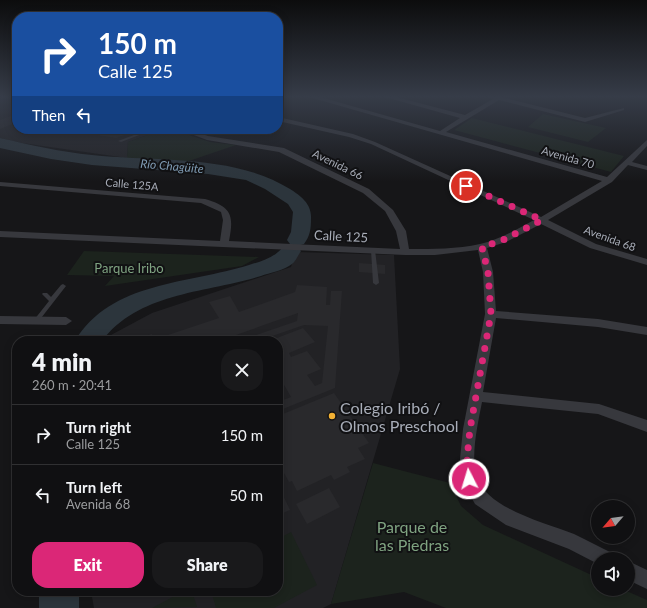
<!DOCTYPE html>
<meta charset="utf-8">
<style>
:root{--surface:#101012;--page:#19191b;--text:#f1f3f6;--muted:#9c9d9f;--line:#303032;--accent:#db2777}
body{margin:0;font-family:Lato,sans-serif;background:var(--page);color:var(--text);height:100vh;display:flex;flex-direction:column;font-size:15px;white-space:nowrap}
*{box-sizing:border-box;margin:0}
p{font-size:13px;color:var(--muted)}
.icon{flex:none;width:22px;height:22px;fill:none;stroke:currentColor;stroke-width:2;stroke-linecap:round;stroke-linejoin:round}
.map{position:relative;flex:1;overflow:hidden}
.details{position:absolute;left:12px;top:336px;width:271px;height:260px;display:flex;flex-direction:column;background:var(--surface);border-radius:16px;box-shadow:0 2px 10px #0003,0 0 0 1px var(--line)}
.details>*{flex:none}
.banner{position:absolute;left:12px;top:12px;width:271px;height:122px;border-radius:16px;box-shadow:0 2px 10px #0003,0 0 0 1px var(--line);background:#1a4fa0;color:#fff;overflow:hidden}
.needle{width:26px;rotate:242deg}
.buttons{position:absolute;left:591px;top:500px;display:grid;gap:8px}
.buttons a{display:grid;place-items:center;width:44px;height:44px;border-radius:50%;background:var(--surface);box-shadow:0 2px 10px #0003,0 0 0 1px var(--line);font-size:20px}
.pin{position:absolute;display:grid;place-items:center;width:34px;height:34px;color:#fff;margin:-17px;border:2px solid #fff;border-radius:50%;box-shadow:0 1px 4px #0007}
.me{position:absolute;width:44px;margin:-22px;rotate:355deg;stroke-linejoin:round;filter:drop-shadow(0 0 3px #0008)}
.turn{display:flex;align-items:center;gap:14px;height:84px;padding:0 20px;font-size:18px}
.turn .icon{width:52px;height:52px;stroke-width:2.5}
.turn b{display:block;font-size:28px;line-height:34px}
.then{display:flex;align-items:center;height:38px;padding:0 20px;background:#0003;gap:8px;font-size:15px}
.round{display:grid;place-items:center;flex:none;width:42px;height:42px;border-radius:16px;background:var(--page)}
.summary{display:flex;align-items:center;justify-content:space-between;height:68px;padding:0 20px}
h1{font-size:24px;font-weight:800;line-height:30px}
.action{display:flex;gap:8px;margin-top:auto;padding:8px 20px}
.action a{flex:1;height:46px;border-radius:16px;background:var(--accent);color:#fff;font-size:16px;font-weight:800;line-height:46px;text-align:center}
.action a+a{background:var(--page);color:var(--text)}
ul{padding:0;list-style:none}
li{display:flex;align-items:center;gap:12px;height:60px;padding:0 20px;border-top:1px solid var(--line)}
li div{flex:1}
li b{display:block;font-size:15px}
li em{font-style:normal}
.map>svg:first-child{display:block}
.built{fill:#222225}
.green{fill:#1c231d}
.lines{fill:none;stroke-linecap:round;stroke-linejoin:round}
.river{fill:#2c353c;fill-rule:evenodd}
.building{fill:#29292c}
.lane{fill:#37383d;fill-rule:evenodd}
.street{fill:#37383d;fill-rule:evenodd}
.route{stroke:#db2777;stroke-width:7;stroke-dasharray:0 12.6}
.poi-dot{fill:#f2b134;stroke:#111113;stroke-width:1.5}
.labels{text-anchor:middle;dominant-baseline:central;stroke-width:4;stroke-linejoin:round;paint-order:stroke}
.far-street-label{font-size:11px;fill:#a8adb8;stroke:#111113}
.far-water-label{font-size:12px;font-style:italic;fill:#7f9bb3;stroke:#111113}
.street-label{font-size:13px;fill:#a8adb8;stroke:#111113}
.park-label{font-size:13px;fill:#7fa381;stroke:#111113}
.near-poi-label{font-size:16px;fill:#a8adb8;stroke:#111113;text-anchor:start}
.near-park-label{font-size:16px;fill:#7fa381;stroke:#111113}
</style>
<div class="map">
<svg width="647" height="608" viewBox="0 0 647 608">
<rect width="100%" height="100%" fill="#161618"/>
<!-- built -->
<path class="built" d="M 0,97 L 17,97 L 17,129 L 164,129 L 128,142 L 127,158 L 22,143 L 0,138 Z
M 296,252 L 394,255 L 400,369 L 331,604 L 323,608 L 94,608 L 91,591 L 278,591 L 278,341 L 107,341 L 111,335 L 152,313 L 291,267 Z"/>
<!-- green -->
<path class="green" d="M 543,114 L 606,128 L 588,142 L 528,127 Z
M 472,118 L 624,156 L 611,172 L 454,130 Z
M 164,129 L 171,129 L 210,142 L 236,145 L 186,162 L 127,158 L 128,142 Z
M 84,251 L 259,257 L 242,266 L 105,286 L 114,276 L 67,275 Z
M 373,463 L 450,483 L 461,506 L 483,525 L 598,578 L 598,589 L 622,589 L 647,600 L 647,608 L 446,608 L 404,592 L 331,604 Z
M 291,532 L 317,585 L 274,608 L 216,608 L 211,591 L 278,591 L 278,539 Z
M 184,591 L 192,591 L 197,607 L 152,608 Z"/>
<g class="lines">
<!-- river -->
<path class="river" d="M 0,138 C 31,145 61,152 92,155 C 156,162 234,154 290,189 C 301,196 312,204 311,219 C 311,229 310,236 304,244 L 297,246 L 290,244 L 287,240 L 291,232 L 293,212 L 288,204 L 265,189 L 246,180 L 208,174 L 92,165 L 51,159 L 0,148 Z
M 290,245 L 297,247 L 301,251 C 298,255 296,261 292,264 C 285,270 269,273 261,276 C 206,293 139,292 102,341 L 75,341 C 111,281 189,284 249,265 C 262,261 274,258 283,247 Z
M 39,591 L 79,591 L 79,608 L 39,608 Z"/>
</g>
<!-- building -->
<path class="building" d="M 14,97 L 17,97 L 17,114 L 14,114 L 16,109 L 9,110 Z
M 17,114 L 17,122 L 0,129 L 0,120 Z
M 86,129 L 98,129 L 98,133 L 116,135 L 127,132 L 130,133 L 116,138 L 85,133 Z
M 359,263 L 385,265 L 385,274 L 359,272 Z
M 297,285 L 327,287 L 326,305 L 330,305 L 331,291 L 342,291 L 335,388 L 278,411 L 278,402 L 291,397 L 283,383 L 279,385 L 278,383 L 278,341 L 269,341 L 303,328 L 315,342 L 289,353 L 291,357 L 307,351 L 321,369 L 307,375 L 315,386 L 322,383 L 328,326 L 304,325 L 258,341 L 239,341 L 297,321 L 298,313 L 219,341 L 163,341 L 162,337 L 219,318 L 209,302 L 230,296 L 239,312 L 295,292 Z
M 152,334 L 154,341 L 129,341 Z
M 334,393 L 369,443 L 358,448 L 365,459 L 347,467 L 350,472 L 334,480 L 331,475 L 297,491 L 292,481 L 289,482 L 278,462 L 278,416 Z
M 278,485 L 290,510 L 278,515 Z
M 329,488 L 340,507 L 307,524 L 296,504 Z"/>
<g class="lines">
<!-- lane -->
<path class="lane" d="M 150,129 L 155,129 L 121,142 L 118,141 Z
M 371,249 L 375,249 L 375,250 L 379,283 L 376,285 L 373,283 L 371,250 Z
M 63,284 L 66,286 L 38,322 L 34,322 L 33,321 L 34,320 L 49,301 L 42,294 L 43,293 L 47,293 L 51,297 L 61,285 Z"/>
<!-- street -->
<path class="street" d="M 309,97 L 320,97 L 440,131 L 460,118 L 385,97 L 396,97 L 465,115 L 493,99 L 489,97 L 501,97 L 585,118 L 624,108 L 624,110 L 585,122 L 499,100 L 446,132 L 607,177 L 647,140 L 647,146 L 632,162 L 647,166 L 647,170 L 628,165 L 612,182 L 548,220 L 596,244 L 647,259 L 647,265 L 590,248 L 541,224 L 506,242 L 487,248 L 493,272 L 496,311 L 598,319 L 647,327 L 647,335 L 598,327 L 496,318 L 483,392 L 599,404 L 647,420 L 647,432 L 598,414 L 482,402 C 478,423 470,457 477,477 C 487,509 546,523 574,534 C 587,540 599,547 612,553 L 615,559 L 598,559 L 598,564 L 569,549 L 506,525 L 475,504 L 461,479 L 460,459 L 463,429 L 485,314 L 483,272 L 478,250 L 435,255 L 405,255 L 0,237 L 0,231 L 220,241 L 223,220 L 221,212 L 201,203 L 0,186 L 0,182 L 205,199 C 232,207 234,215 229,241 L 400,249 L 396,231 L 385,211 L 363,193 L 279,152 L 207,140 L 178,129 L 187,129 L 208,136 L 284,148 L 369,189 L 393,210 L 406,231 L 409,249 C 433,249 457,249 480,244 C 499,240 517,229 534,220 L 371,144 L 349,137 L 278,121 L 278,117 L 353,134 L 375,142 L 541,217 L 602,181 Z
M 0,316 L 66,317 L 72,321 L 66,325 L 0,324 Z
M 628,561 L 647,570 L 647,589 L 628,580 Z"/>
</g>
<!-- sky -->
<linearGradient id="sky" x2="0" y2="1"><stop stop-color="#0c0c0d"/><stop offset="0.53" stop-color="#363c48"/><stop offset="1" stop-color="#363c48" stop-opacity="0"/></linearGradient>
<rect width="647" height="182" fill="url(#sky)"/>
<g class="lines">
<!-- route -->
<path class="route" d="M 466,186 L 542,220 L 503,240 L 482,247 L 488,272 L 491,314 L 470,429 L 467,459 L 469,479"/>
</g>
<!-- markers -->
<circle class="poi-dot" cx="332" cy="416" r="4"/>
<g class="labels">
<!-- far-street labels -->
<g class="far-street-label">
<text transform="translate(568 157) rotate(16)">Avenida 70</text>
<text transform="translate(338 164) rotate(26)">Avenida 66</text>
<text transform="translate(132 184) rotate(5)">Calle 125A</text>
<text transform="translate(610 238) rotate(20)">Avenida 68</text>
</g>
<!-- far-water labels -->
<g class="far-water-label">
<text transform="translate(172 166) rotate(5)">Río Chagüite</text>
</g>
<!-- street labels -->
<g class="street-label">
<text transform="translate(341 236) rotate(3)">Calle 125</text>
</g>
<!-- park labels -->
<g class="park-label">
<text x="129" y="268">Parque Iribo</text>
</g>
<!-- near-poi labels -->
<g class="near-poi-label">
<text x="340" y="407">Colegio Iribó /<tspan x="340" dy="18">Olmos Preschool</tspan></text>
</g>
<!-- near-park labels -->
<g class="near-park-label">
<text x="412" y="526">Parque de<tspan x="412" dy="18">las Piedras</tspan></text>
</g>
</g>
</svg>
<div class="buttons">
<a><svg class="needle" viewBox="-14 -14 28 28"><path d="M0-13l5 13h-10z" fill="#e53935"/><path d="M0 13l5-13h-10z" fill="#9c9d9f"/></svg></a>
<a><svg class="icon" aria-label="sound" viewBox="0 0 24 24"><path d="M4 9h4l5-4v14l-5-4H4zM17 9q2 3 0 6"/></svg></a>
</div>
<div class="pin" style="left:466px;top:186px;background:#d93025"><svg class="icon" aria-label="arrive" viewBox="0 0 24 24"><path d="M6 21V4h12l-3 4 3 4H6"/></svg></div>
<svg class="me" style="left:469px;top:479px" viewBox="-20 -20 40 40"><circle r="17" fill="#db2777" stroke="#fff" stroke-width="3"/><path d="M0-11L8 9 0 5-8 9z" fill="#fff"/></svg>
<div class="banner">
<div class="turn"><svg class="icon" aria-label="right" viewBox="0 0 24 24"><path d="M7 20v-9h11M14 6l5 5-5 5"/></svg><div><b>150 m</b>Calle 125</div></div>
<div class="then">Then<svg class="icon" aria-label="left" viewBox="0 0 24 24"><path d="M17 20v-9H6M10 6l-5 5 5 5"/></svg></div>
</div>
<section class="details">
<div class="summary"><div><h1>4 min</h1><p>260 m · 20:41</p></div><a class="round"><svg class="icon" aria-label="close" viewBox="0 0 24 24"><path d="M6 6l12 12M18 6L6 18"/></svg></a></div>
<ul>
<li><svg class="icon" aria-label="right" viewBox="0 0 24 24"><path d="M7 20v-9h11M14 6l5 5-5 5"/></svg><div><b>Turn right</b><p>Calle 125</p></div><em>150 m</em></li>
<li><svg class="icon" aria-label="left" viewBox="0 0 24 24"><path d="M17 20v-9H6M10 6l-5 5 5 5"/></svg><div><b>Turn left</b><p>Avenida 68</p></div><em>50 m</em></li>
</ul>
<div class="action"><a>Exit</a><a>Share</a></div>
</section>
</div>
